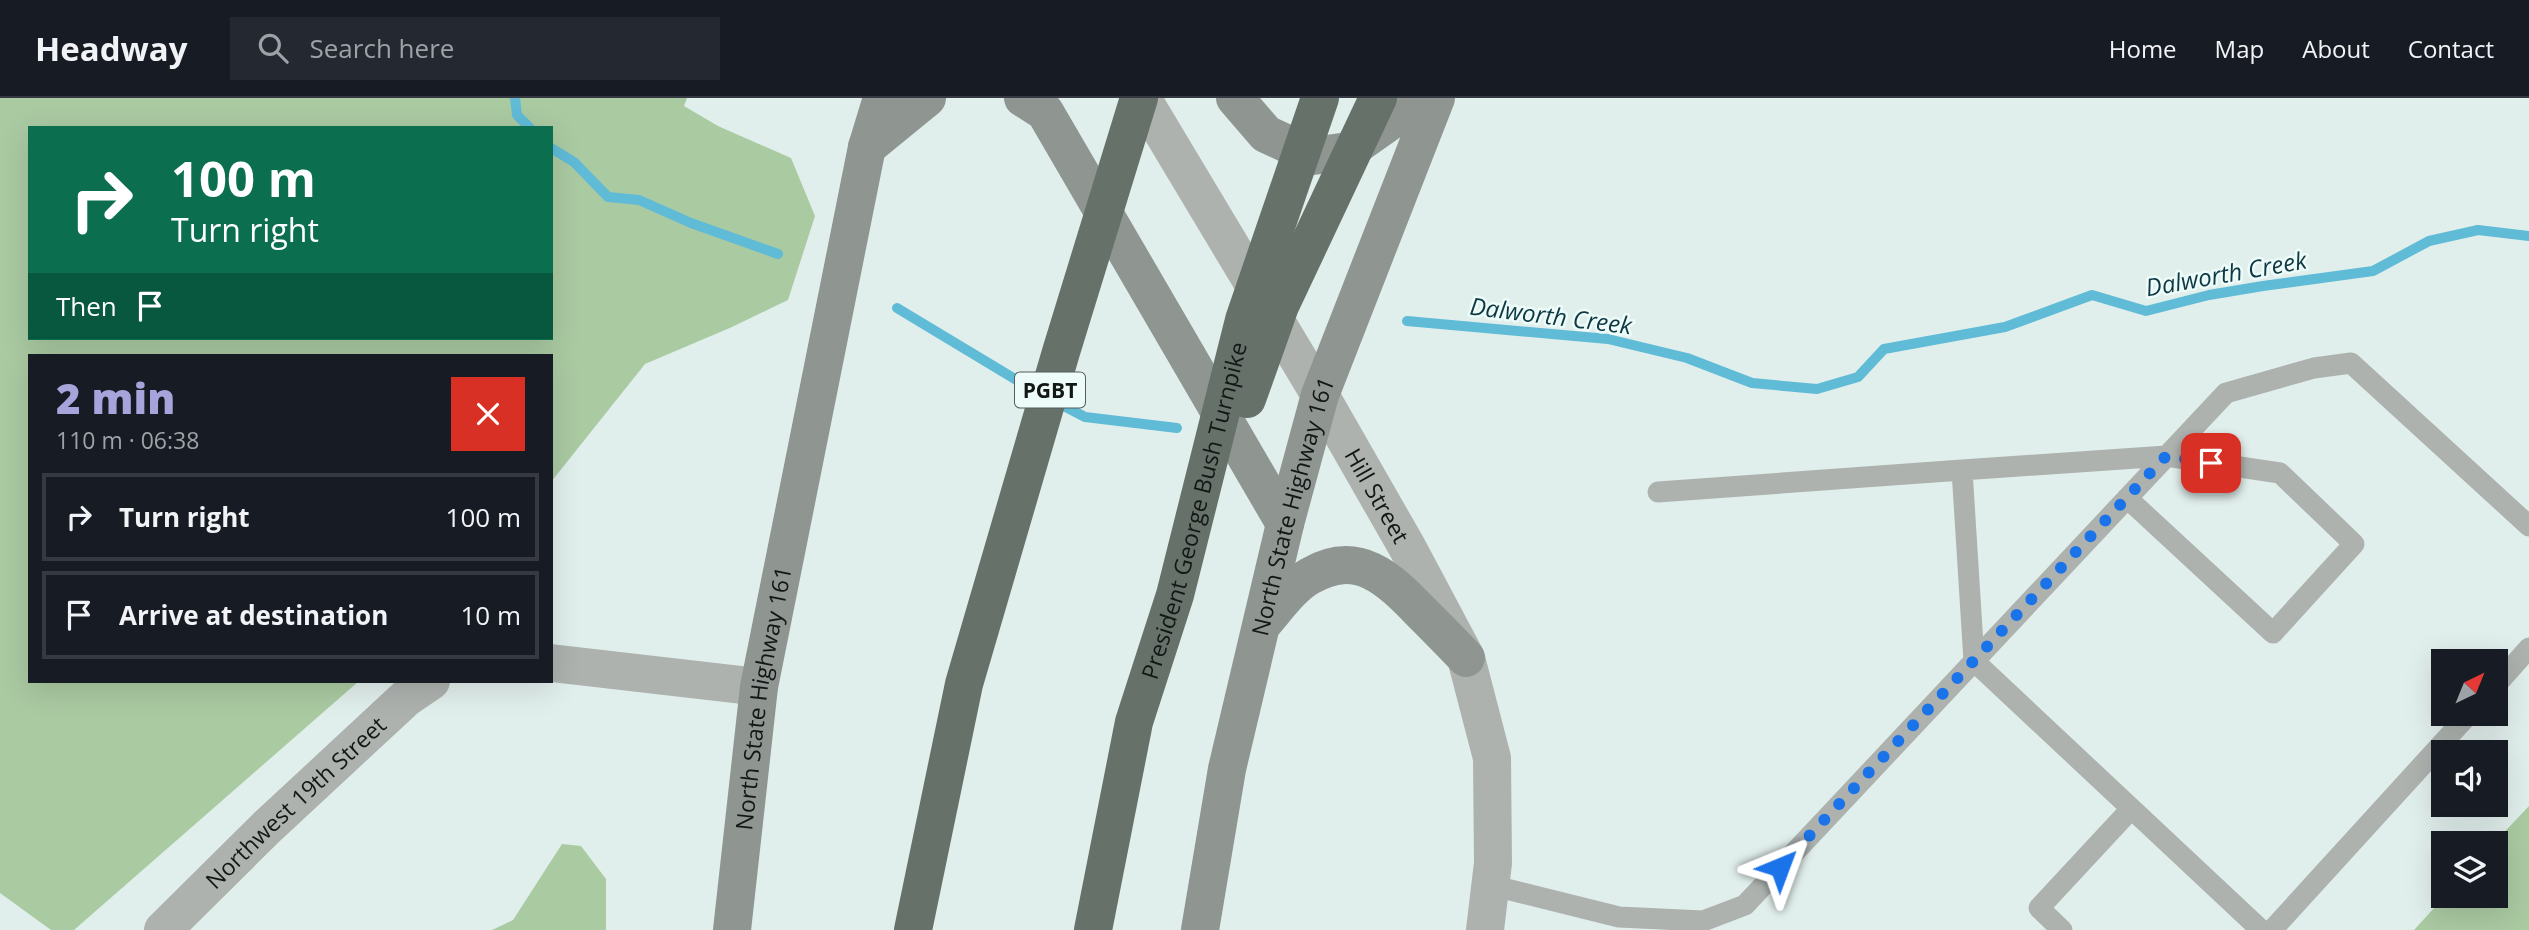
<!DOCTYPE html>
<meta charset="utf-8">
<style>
:root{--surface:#171b24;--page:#242831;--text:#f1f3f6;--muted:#9ea1a6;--line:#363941;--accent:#a7a4db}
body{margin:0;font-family:"Open Sans",sans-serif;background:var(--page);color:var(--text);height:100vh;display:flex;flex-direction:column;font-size:26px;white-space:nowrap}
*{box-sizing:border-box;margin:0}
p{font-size:23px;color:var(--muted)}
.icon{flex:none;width:38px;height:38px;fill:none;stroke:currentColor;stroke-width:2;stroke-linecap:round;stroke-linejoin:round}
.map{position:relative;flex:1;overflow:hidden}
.details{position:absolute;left:28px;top:256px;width:525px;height:329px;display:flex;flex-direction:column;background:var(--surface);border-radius:0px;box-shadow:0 7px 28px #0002}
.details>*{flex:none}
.banner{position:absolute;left:28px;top:28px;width:525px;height:214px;border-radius:0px;box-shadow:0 7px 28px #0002;background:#0b6e4f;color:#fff;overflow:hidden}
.needle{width:46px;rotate:43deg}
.fabs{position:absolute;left:2431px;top:551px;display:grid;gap:14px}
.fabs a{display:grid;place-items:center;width:77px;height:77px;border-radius:0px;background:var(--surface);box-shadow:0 7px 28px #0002;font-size:35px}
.pin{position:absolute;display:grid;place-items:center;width:60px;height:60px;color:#fff;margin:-30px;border-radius:14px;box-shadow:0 4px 10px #0006}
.me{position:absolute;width:77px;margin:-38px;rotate:44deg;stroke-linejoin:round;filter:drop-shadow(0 0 5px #0008)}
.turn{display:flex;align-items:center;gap:24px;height:147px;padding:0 28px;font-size:32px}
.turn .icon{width:91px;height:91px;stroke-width:2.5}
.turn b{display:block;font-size:49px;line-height:60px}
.then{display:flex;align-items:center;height:66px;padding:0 28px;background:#0003;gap:14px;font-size:26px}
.round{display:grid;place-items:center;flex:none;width:74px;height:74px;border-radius:0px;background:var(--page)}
.headline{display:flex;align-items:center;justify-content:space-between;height:119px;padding:0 28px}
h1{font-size:42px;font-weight:800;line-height:52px;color:var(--accent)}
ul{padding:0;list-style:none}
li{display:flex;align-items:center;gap:21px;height:88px;margin:0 14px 10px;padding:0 14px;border:4px solid var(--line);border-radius:0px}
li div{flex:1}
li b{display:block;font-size:26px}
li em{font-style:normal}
header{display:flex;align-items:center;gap:42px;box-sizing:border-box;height:98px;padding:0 35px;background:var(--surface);border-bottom:2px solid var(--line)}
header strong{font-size:33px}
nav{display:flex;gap:38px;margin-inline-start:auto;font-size:24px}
.search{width:490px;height:63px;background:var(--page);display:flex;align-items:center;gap:18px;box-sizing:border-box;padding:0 24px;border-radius:0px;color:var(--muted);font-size:26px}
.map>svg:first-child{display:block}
.green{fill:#aacaa2;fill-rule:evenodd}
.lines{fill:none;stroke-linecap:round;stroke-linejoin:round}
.stream{stroke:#60bbd7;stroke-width:10}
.service{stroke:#adb2af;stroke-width:21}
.tertiary{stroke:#adb2af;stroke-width:38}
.secondary{stroke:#8f9692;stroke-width:38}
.motorway{stroke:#66716a;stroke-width:38}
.route{stroke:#1a73e8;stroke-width:12;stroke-dasharray:0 21.6}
.labels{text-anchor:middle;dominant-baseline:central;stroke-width:5;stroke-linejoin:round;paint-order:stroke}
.shield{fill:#eefcf9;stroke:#555c5a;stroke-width:2}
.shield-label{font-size:21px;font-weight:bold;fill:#131716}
.street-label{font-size:23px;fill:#131716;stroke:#eefcf9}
.water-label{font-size:24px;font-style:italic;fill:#0d3844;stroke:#eefcf9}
</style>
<header>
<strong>Headway</strong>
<div class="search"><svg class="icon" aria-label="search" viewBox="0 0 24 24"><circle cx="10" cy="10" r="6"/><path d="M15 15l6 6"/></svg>Search here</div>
<nav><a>Home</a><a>Map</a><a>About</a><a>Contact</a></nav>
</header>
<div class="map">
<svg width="2529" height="832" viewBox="0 0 2529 832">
<rect width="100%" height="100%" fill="#e1efec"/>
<!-- green -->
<path class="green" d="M 0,0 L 687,0 L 684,8 L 718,28 L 791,60 L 815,118 L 788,202 L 732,229 L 645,266 L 551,384 L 551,257 L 30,257 L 30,583 L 359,583 L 74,832 L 51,832 L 0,795 ZM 30,30 L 551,30 L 551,240 L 30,240 Z
M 2529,708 L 2529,832 L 2414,832 L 2445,798 L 2496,798 L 2494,745 Z
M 562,746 L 581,748 L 606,781 L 606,832 L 492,832 L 513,822 Z"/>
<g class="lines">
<!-- stream -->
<path class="stream" d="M 515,0 L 517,17 L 530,30
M 551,50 L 574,64 L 608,99 L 639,102 L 691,125 L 778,156
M 897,210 L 1033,292 L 1085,319 L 1177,330
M 1407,223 L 1608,241 L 1687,260 L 1752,285 L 1817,291 L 1858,279 L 1884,251 L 2005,229 L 2092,197 L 2146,213 L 2209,197 L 2263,188 L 2373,173 L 2429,143 L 2478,132 L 2529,138"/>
<!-- service -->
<path class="service" d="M 1658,394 L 1962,372
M 2127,400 L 2273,535 L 2354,446 L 2280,375 L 2166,358 L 1962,372 L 1974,563 L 2261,832
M 2496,587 L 2529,550
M 1490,787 L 1619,819 L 1703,823 L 1745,807 L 2226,295 L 2314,270 L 2351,265 L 2529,428
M 2062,832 L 2039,810 L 2131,711
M 2272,832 L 2469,616"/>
<!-- tertiary -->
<g class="tertiary">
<path id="s1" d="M 1142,0 L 1320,297 L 1407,449 L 1466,560 L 1492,660 L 1493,765 L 1485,832"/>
<path d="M 551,565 L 759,589"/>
<path id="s2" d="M 163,832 L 267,729 L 406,600 L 431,583"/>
</g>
<!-- secondary -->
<g class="secondary">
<path d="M 1023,0 L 1045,14 L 1285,426"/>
<path d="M 1235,0 L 1266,36 L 1313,58 L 1348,53 L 1423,0"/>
<path d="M 867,49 L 927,0"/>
<path d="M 1265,523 C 1278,508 1292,488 1310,478 C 1358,450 1389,481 1421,514 C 1436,529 1451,544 1466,560"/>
<path id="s3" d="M 732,832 L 759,589 L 867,49 L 882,0"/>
<path id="s4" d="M 1200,832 L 1227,671 L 1285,426 L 1320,297 L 1436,0"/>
</g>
<!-- motorway -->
<g class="motorway">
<path d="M 1247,301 L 1280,208 L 1378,0"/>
<path d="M 913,832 L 964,586 L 1061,254 L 1139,0"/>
<path id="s5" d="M 1093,832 L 1134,624 L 1175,497 L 1244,222 L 1320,0"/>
</g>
</g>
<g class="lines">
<!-- route -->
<path class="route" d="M 1780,769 L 2166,358 L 2211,365"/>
</g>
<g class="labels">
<!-- shield labels -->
<rect class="shield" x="1015" y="274.5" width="70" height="35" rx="5"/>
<g class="shield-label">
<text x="1050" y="292">PGBT</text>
</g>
<!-- street labels -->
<g class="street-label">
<text stroke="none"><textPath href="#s1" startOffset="462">Hill Street</textPath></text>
<text stroke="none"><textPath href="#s4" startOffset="434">North State Highway 161</textPath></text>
<text stroke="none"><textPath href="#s5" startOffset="432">President George Bush Turnpike</textPath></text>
<text stroke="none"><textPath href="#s3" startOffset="234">North State Highway 161</textPath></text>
<text stroke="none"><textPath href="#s2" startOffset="184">Northwest 19th Street</textPath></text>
</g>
<!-- water labels -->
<g class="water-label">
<text transform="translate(2226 175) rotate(-10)">Dalworth Creek</text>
<text transform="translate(1551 217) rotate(7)">Dalworth Creek</text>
</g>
</g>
</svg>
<div class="fabs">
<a><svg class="needle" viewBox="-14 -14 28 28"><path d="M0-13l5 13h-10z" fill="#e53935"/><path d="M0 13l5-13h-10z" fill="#9ea1a6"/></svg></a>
<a><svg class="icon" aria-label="sound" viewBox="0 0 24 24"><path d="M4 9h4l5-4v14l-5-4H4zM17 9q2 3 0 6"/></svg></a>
<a><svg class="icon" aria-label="layers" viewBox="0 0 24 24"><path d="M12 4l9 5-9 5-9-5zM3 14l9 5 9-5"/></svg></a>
</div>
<div class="pin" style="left:2211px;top:365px;background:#d93025"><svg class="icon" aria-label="arrive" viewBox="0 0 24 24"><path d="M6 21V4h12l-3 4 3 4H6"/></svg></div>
<svg class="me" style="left:1780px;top:769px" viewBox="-20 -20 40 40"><path d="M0-17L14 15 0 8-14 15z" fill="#1a73e8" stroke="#fff" stroke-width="4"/></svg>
<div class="banner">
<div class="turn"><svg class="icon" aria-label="right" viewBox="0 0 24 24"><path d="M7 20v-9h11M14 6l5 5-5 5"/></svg><div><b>100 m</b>Turn right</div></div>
<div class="then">Then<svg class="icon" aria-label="arrive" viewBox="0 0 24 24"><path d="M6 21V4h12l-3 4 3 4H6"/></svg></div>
</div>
<section class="details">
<div class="headline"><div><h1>2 min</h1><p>110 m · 06:38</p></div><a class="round" style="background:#d93025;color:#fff"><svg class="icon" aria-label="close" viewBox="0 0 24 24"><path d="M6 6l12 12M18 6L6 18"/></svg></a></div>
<ul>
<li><svg class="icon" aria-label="right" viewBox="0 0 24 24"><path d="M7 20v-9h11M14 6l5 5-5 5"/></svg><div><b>Turn right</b></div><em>100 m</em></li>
<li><svg class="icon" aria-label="arrive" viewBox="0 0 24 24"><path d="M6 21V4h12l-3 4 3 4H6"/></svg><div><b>Arrive at destination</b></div><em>10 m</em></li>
</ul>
</section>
</div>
